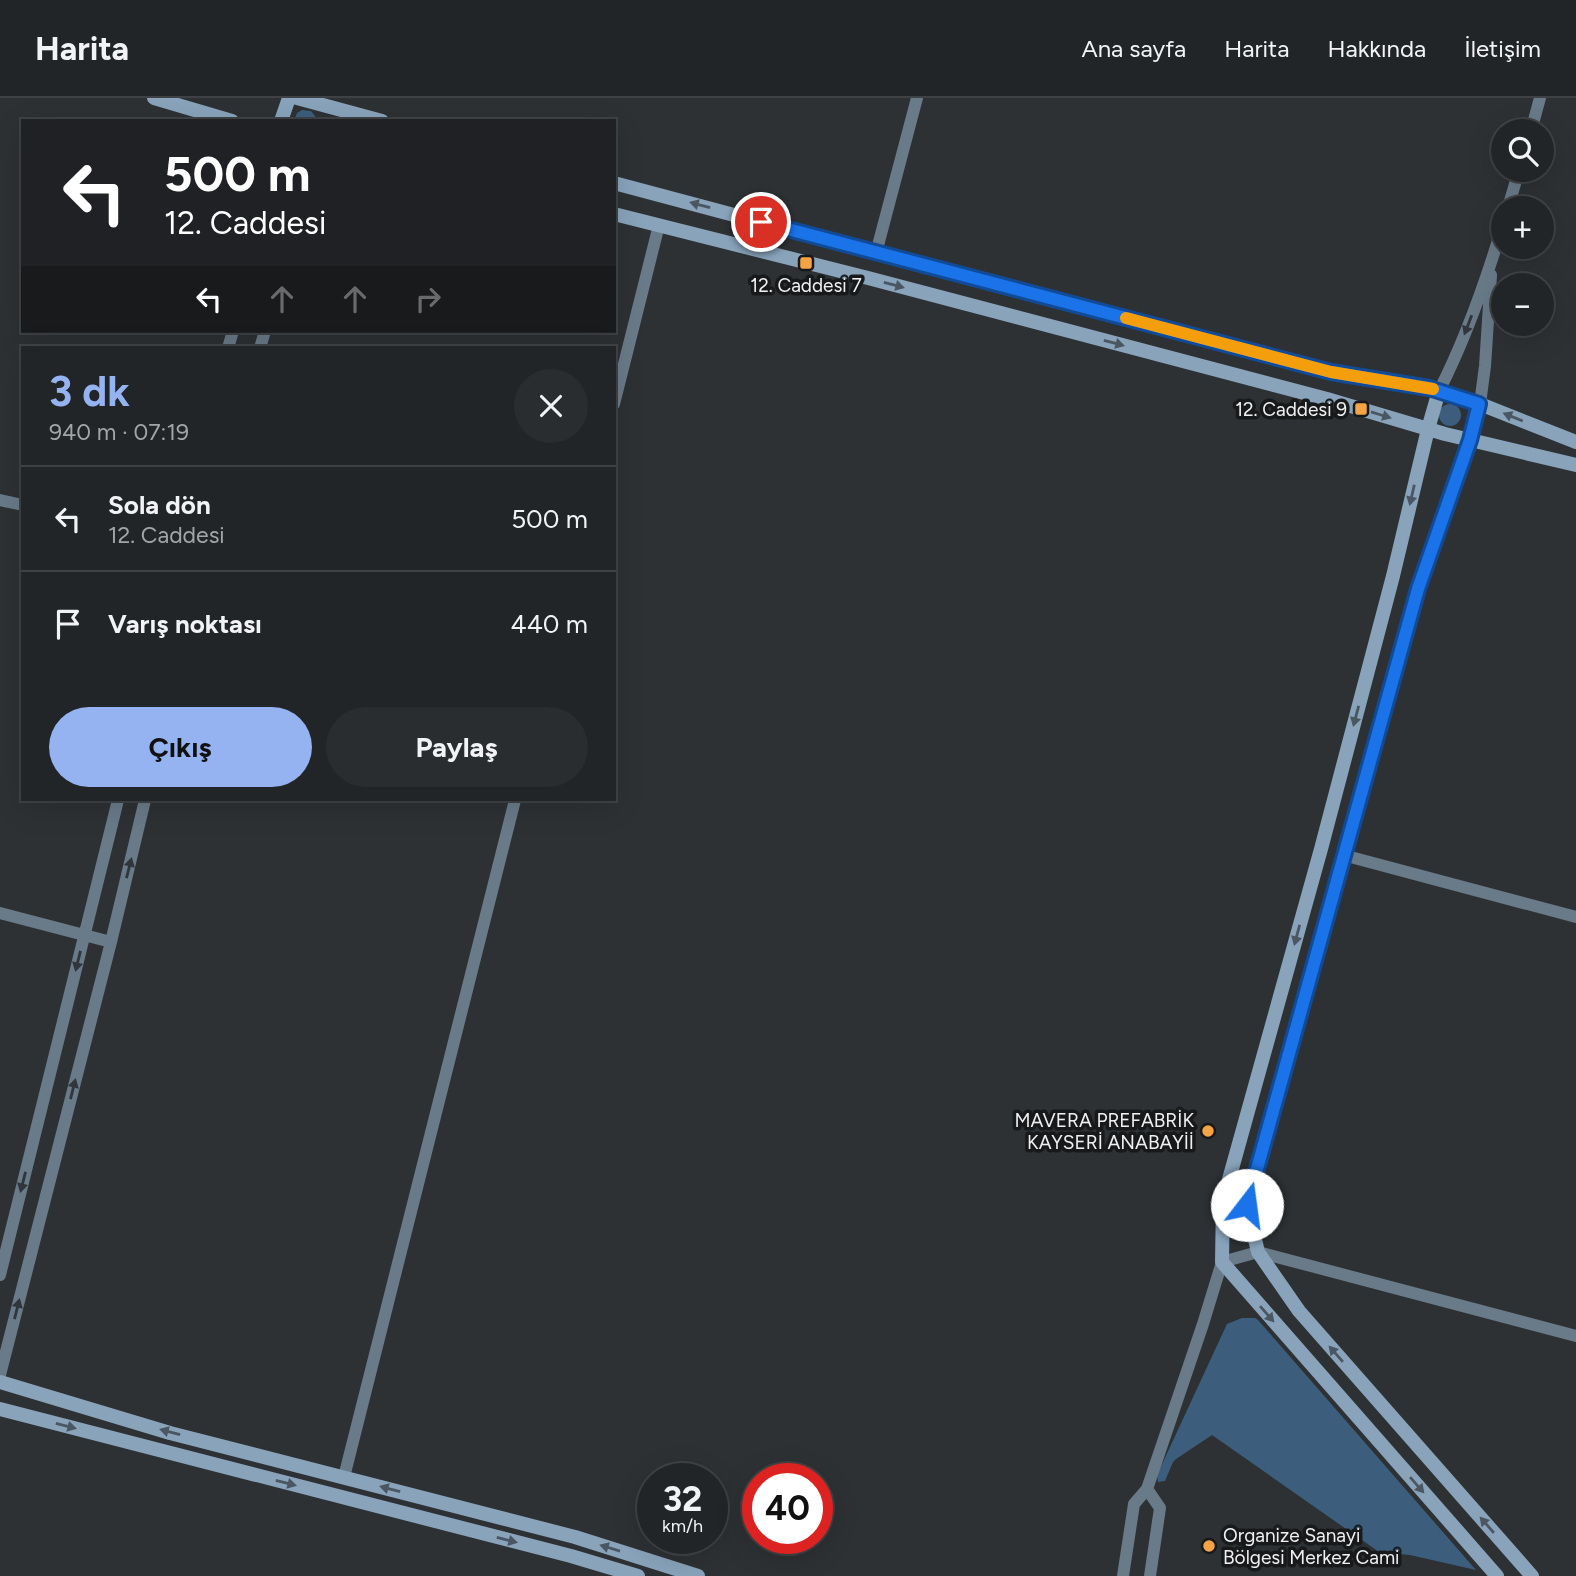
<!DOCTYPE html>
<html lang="tr">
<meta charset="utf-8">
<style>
:root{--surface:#222527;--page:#2a2d2f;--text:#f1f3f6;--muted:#a2a5a7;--line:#3f4244;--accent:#95b2f1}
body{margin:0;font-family:Figtree,sans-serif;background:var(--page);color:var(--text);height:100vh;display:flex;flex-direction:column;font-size:26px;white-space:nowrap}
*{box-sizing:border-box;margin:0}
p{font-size:23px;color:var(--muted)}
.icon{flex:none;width:38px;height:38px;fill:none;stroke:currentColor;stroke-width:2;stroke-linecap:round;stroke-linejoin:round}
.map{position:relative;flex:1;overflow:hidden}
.drawer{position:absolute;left:21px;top:248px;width:595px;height:455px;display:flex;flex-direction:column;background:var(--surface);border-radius:0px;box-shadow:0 7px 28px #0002,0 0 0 2px var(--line)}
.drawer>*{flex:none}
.guide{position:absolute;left:21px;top:21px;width:595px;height:214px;border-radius:0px;box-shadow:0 7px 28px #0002,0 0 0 2px var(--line);background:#202124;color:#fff;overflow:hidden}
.fabs{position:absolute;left:1491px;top:21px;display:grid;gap:14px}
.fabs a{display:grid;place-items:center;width:63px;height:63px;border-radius:50%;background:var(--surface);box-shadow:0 7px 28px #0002,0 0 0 2px var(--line);font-size:35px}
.speed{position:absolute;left:637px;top:1365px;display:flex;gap:14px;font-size:35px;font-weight:700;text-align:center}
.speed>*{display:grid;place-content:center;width:91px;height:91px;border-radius:50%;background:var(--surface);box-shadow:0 7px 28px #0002,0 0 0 2px var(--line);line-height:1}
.speed small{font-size:18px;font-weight:400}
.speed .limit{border:10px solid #d22;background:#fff;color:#111}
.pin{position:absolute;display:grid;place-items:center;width:60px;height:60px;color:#fff;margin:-30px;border:4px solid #fff;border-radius:50%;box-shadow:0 2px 7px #0007}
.me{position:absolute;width:77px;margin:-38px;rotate:15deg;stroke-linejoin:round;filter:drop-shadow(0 0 5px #0008)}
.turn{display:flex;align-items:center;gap:24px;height:147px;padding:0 28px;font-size:32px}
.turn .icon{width:91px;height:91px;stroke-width:2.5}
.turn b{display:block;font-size:49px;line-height:60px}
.lanes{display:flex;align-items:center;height:66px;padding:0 28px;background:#0003;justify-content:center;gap:35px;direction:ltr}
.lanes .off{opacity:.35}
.round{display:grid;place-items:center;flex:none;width:74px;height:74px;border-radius:37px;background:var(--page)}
.headline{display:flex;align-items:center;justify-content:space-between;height:119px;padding:0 28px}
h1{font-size:42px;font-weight:700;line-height:52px;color:var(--accent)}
.cta{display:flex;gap:14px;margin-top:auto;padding:14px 28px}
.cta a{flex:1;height:80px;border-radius:42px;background:var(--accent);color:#111;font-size:28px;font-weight:700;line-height:80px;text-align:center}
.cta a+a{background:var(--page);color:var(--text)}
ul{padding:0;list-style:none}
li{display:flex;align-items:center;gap:21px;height:105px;padding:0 28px;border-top:2px solid var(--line)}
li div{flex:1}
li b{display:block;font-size:26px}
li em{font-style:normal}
header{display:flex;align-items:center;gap:42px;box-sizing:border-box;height:98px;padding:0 35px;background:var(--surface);border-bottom:2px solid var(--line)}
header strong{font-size:33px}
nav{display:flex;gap:38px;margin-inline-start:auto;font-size:24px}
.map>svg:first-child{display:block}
.green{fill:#3c5e7c}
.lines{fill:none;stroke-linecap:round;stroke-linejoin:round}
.street{stroke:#697a88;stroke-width:12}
.secondary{stroke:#88a3ba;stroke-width:14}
.oneway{fill:#4a5762}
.oneway2{fill:#30363b}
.route-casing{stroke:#114b97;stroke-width:18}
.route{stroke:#1a73e8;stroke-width:12}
.slow{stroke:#f59e0b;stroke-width:12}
.poi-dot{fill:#f5a345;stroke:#17191a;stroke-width:2.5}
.labels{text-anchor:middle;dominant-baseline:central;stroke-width:7;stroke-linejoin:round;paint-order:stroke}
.poi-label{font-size:19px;fill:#eef0f2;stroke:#17191a;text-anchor:end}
</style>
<header>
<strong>Harita</strong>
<nav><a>Ana sayfa</a><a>Harita</a><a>Hakkında</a><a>İletişim</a></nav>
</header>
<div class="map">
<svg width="1576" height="1478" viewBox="0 0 1576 1478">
<rect width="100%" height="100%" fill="#2d3134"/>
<!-- green -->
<path class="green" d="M 302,12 L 311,13 L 315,18 L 315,23 L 294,23 L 297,15 Z
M1439 317a11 11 0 1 1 22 0a11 11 0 1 1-22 0Z
M 1242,1220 L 1255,1220 L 1258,1222 L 1476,1472 L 1410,1457 L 1379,1454 L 1212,1337 L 1176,1361 L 1173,1364 L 1165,1383 L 1158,1384 L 1157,1377 L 1227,1226 Z"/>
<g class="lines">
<!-- street -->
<path class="street" d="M 1531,33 L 1540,0
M 1508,110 L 1519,72
M 876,155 L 917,0
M 228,250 L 233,233
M 260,250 L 265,233
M 1439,293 C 1466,240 1486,183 1503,126
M 614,306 L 659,127
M 1480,306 L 1485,268 L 1491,177
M 0,402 L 23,407
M 1343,757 L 1576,819
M 0,815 L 111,844
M 0,1177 L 118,702
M 0,1277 L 111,844 L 145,702
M 344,1379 L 515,702
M 1147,1391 L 1160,1410 L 1150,1478
M 1123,1478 L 1134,1406 L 1147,1391 L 1203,1226 L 1222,1164 L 1258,1154 L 1576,1238"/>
<!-- secondary -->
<path class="secondary" d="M 154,0 L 232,23
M 297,0 L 382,23
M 281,23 L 289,0
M 614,85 L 876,155 L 1331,274 L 1429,290 L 1480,306 L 1576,344
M 614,116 L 868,180 L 1327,301 L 1445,336 L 1576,367
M 1439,293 L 1428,331 L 1393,478 L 1321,751 L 1223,1103 L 1222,1164 L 1497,1478
M 1480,306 L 1470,342 L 1417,491 L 1247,1107 L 1258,1154 L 1299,1213 L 1532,1478
M 0,1284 L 170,1335 L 575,1439 L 698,1478
M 0,1311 L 571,1458 L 638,1478"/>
</g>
<!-- one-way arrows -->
<defs><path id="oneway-solid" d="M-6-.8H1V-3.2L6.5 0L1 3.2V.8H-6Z" transform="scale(1.75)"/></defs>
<g class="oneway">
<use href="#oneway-solid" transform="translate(700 107) rotate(-165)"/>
<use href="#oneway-solid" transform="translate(894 187) rotate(15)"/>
<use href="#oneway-solid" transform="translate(1114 245) rotate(15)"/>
<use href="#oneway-solid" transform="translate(1381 317) rotate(17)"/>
<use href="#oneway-solid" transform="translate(1513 319) rotate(-158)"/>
<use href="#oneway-solid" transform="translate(1412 397) rotate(103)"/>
<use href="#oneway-solid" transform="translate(1356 618) rotate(105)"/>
<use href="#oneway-solid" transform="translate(1297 837) rotate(105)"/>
<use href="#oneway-solid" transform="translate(1267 1216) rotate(49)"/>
<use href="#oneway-solid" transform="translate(1336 1256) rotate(-131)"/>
<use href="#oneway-solid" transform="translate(66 1328) rotate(14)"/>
<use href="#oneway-solid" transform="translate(170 1334) rotate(-165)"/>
<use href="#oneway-solid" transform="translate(286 1385) rotate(14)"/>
<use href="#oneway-solid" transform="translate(1417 1387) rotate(49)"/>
<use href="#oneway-solid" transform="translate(390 1391) rotate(-165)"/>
<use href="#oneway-solid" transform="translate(1487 1427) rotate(-131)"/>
<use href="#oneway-solid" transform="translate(507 1442) rotate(14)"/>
<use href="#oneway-solid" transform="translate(610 1450) rotate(-163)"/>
</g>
<g class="oneway2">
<use href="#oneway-solid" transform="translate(1468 227) rotate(111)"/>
<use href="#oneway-solid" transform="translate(129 770) rotate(-76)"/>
<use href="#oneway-solid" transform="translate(78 863) rotate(104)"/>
<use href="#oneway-solid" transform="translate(73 991) rotate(-76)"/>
<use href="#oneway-solid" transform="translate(23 1084) rotate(104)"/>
<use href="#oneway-solid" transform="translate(17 1211) rotate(-76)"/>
</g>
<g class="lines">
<defs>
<path id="route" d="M 761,124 L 1331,274 L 1429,290 L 1479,306 L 1470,342 L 1418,491 L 1247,1107"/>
</defs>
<!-- route casing -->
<use href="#route" class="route-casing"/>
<!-- route -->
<use href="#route" class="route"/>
<!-- slow -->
<path class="slow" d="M 1126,220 L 1331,274 L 1433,291"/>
</g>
<!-- markers -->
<g class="poi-dot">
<rect x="799" y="158" width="14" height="14" rx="3.5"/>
<rect x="1354" y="304" width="14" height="14" rx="3.5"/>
<circle cx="1208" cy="1033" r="7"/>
<circle cx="1209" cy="1448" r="7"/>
</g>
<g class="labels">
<!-- poi labels -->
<g class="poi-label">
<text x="806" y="187" text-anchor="middle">12. Caddesi 7</text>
<text x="1347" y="311">12. Caddesi 9</text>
<text x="1194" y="1022">MAVERA PREFABRİK<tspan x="1194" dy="22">KAYSERİ ANABAYİİ</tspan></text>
<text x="1223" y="1437" text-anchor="start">Organize Sanayi<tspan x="1223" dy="22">Bölgesi Merkez Cami</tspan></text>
</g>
</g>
</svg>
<div class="fabs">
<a><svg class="icon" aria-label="search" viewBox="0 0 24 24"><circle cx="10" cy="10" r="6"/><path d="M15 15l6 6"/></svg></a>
<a>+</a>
<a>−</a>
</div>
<div class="speed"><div>32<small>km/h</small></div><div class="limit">40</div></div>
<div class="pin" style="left:761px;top:124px;background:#d93025"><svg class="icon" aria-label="arrive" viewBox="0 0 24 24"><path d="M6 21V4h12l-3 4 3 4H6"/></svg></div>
<svg class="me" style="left:1247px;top:1107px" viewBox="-20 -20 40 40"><circle r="19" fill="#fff"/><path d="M0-13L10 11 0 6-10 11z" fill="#1a73e8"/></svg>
<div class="guide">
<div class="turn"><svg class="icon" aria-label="left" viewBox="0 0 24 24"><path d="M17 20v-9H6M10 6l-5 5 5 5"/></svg><div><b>500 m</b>12. Caddesi</div></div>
<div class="lanes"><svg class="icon" aria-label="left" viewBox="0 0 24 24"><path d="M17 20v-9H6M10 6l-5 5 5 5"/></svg><svg class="icon off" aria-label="ahead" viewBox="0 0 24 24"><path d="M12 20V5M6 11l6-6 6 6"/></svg><svg class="icon off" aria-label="ahead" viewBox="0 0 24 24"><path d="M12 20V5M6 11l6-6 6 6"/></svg><svg class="icon off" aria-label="right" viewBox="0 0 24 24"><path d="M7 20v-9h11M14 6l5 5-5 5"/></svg></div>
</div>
<section class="drawer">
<div class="headline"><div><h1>3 dk</h1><p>940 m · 07:19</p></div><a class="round"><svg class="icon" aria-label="close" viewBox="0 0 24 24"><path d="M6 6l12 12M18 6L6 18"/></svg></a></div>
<ul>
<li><svg class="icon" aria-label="left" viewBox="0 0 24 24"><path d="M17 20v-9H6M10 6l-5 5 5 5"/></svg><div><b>Sola dön</b><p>12. Caddesi</p></div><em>500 m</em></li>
<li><svg class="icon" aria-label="arrive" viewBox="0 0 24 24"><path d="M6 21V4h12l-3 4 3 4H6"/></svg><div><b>Varış noktası</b></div><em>440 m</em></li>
</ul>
<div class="cta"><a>Çıkış</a><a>Paylaş</a></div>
</section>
</div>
